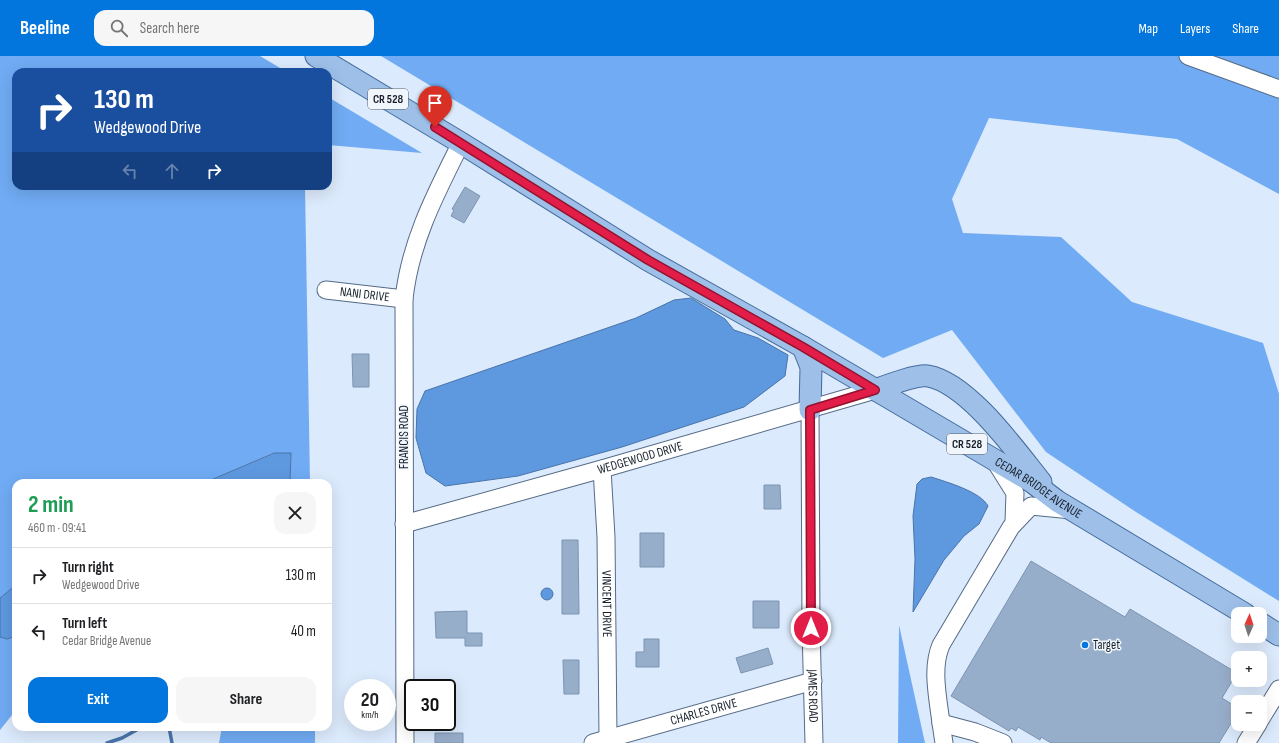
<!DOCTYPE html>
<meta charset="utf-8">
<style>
:root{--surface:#fff;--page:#f6f6f6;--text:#202124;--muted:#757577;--line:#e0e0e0;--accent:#0376dd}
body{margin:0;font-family:"Sofia Sans Condensed",sans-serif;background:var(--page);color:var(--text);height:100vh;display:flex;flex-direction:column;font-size:15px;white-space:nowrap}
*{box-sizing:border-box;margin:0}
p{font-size:13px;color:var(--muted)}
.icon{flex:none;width:22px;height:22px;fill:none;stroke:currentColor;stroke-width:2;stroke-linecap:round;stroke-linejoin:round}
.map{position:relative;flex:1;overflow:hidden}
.panel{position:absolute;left:12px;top:423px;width:320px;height:252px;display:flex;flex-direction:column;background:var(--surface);border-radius:12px;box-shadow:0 4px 16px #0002}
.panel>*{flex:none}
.banner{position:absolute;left:12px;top:12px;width:320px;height:122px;border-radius:12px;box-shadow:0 4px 16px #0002;background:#1a4fa0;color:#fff;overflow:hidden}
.needle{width:26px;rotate:3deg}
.controls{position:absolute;left:1231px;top:551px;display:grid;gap:8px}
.controls a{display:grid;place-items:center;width:36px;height:36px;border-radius:8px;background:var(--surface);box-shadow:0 4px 16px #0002;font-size:20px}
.speed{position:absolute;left:344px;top:623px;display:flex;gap:8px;font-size:20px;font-weight:700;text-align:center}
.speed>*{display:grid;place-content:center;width:52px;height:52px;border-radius:50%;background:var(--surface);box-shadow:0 4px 16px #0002;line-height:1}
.speed small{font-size:10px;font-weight:400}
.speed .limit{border:2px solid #111;border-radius:6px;background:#fff;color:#111}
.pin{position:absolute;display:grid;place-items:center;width:34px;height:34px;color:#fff;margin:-41px -17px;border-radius:50% 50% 50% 0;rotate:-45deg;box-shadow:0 0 4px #0007}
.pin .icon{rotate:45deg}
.me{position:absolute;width:44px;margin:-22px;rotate:0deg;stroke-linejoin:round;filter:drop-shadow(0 0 3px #0008)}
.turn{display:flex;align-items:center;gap:14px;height:84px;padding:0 16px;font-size:18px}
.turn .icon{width:52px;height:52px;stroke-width:2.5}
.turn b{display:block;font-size:28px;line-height:34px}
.lanes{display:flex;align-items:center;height:38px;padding:0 16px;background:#0003;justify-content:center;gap:20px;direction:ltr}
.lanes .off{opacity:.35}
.round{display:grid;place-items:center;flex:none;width:42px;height:42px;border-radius:12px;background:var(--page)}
.overview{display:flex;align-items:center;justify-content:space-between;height:68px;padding:0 16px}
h1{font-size:24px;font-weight:700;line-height:30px;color:#1e9e55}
.primary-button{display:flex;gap:8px;margin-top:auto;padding:8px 16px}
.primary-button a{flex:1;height:46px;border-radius:12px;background:var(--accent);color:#fff;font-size:16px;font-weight:700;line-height:46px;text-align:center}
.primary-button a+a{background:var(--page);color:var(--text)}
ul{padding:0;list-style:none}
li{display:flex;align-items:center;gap:12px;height:56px;padding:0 16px;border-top:1px solid var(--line)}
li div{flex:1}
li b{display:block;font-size:15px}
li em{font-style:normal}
header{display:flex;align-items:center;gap:24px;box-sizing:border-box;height:56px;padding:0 20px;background:var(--accent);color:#fff}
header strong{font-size:19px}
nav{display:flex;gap:22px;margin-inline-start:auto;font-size:14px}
.search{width:280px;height:36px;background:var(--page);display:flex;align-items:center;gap:10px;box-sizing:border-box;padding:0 14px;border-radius:12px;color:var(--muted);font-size:15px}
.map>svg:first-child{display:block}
.forest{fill:#70abf3}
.water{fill:#5e98df;stroke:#4974a9}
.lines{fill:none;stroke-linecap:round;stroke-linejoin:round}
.stream{stroke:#4974a9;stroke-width:3.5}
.building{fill:#97aecb;stroke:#7d94b1}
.minor-casing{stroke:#556b86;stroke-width:19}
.major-casing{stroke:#436b9b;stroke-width:23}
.minor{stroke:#fff;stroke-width:17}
.major{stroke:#9dbfe8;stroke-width:21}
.route-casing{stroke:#92132f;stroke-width:10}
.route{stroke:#e11d48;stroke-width:7}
.poi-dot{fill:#0376dd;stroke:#f1f6fc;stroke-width:1.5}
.labels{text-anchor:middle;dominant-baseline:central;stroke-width:3;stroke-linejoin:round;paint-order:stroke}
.shield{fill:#f1f6fc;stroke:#58606a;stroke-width:1}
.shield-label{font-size:12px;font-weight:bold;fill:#17202b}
.street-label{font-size:13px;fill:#17202b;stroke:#f1f6fc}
.poi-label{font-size:13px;fill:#17202b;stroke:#f1f6fc;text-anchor:start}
</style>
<header>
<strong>Beeline</strong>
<div class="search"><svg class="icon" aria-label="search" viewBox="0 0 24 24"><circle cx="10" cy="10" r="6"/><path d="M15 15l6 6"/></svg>Search here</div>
<nav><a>Map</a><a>Layers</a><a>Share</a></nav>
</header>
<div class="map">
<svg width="1279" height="687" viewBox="0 0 1279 687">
<rect width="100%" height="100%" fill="#dbeafc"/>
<!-- forest -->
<path class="forest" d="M 0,0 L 260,0 L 287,16 L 16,16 L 16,130 L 305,130 L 310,427 L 290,427 L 291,397 L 273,397 L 204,427 L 16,427 L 16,529 L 0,542 Z
M 381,0 L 1279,0 L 1279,138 L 1177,83 L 989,62 L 952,143 L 963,177 L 1061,181 L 1132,246 L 1263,287 L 1279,338 L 1279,545 L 1136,456 L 1046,396 L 952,274 L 883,302 Z
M 328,41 L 422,97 L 328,89 Z
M 899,569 L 925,687 L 898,687 Z
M 16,580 L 16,654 L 0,674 L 0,581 L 7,583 Z
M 222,671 L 315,671 L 315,687 L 219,687 Z"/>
<!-- water -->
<path class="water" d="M 691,242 L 725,263 L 734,274 L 758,282 L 788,299 L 785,320 L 744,351 L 622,391 L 518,420 L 445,430 L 426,417 L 416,382 L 417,353 L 425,335 L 636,262 L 674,244 Z
M 274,397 L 291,397 L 290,427 L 204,427 Z
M 931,421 C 947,426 981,436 988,450 L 979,468 L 964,480 L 944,504 L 913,556 L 915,503 L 913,460 L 917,428 L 922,423 Z
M 16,529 L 16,580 L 7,583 L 0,581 L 0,542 Z
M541 538a6 6 0 1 1 12 0a6 6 0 1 1-12 0Z"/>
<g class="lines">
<!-- stream -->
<path class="stream" d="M 169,671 L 172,687
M 107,687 L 122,682 L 142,671"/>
</g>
<!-- building -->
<path class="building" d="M 465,131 L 480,140 L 464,167 L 451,160 L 454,154 L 452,153 Z
M 352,298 L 369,298 L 369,331 L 353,331 Z
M 764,429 L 780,429 L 781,453 L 764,453 Z
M 640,477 L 664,477 L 664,511 L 640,511 Z
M 562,484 L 578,484 L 579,558 L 562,558 Z
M 1031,505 L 1125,561 L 1130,553 L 1237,617 L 1222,642 L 1238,652 L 1238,656 L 1219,687 L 1051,687 L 1041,681 L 1040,684 L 1018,671 L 1016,675 L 1011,672 L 1009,675 L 951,640 Z
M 753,545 L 779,545 L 779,572 L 753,572 Z
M 467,555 L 467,577 L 482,577 L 482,590 L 465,590 L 465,582 L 436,582 L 435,556 Z
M 644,583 L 659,583 L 659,611 L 636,611 L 636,596 L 644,596 Z
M 768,592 L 773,608 L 741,617 L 736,602 Z
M 563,604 L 579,604 L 579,638 L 564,638 Z
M 435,677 L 463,677 L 463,687 L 435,687 Z"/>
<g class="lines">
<defs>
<g id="minor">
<path d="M 1188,0 L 1279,33"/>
<path id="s1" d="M 326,234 L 404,243"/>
<path id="s2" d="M 810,354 L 811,572 L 814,687"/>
<path d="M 995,405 L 1015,437 L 1014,466"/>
<path id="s3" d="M 602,413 L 606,481 L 608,682"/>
<path id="s4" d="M 404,468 L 602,413 L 875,334"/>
<path d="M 1260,664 L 1279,633"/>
<path d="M 941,667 L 944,687"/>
<path d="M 405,687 L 404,243 C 410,186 436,137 461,87"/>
<path id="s5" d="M 593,687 L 813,625"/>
<path d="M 1003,687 L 975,676 L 941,667 C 938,642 931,612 941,589 L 1011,471 L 1031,450 L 1072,454"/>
<path d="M 1246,687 L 1258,668"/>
</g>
<g id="major">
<path id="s6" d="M 316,0 L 461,87 L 648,204 L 803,291 L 1032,426 L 1057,445 L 1245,558"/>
<path d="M 803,291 L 811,311 L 810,354"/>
<path d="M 875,334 C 886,330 917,318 928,320 C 968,327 1016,395 1041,426"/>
<path d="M 1260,567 L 1279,579"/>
</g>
</defs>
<!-- minor casing -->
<use href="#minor" class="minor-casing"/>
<!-- major casing -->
<use href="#major" class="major-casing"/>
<!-- minor -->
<use href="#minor" class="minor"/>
<!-- major -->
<use href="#major" class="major"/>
</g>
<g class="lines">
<defs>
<path id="route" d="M 435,71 L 648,204 L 803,291 L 875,334 L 810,354 L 811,572"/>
</defs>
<!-- route casing -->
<use href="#route" class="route-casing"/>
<!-- route -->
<use href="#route" class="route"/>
</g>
<!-- markers -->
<circle class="poi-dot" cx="1085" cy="589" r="4"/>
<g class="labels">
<!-- shield labels -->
<g class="shield">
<rect x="368" y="33" width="40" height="20" rx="3"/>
<rect x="947" y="378" width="40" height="20" rx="3"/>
</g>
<g class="shield-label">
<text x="388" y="43">CR 528</text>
<text x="967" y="388">CR 528</text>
</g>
<!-- street labels -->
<g class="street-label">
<text stroke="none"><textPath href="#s1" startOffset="39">NANI DRIVE</textPath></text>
<text transform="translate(404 381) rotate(-90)">FRANCIS ROAD</text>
<text stroke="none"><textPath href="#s4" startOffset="245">WEDGEWOOD DRIVE</textPath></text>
<text stroke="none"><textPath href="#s6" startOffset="842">CEDAR BRIDGE AVENUE</textPath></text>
<text stroke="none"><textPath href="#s3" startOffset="135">VINCENT DRIVE</textPath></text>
<text stroke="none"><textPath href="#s2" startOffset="286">JAMES ROAD</textPath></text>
<text stroke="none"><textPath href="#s5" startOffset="115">CHARLES DRIVE</textPath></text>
</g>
<!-- poi labels -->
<g class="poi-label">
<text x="1093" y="589">Target</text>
</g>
</g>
</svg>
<div class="controls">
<a><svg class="needle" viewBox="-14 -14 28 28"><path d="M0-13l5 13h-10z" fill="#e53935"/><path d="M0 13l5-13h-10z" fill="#757577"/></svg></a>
<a>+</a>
<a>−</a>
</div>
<div class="speed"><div>20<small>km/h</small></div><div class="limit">30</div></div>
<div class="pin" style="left:435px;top:71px;background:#d93025"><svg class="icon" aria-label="arrive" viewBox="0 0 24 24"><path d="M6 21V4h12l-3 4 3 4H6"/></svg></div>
<svg class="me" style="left:811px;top:572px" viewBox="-20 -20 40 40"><circle r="17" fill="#e11d48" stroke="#fff" stroke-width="3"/><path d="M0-11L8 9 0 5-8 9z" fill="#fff"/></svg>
<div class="banner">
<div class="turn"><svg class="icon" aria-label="right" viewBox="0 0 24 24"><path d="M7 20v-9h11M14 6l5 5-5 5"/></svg><div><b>130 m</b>Wedgewood Drive</div></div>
<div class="lanes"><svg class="icon off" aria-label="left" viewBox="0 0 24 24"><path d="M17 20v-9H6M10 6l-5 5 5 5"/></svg><svg class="icon off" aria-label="ahead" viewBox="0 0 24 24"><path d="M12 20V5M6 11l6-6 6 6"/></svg><svg class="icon" aria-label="right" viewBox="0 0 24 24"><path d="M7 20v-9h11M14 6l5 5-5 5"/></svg></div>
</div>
<section class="panel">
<div class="overview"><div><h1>2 min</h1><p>460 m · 09:41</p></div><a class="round"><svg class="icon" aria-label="close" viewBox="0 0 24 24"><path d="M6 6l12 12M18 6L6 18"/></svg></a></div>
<ul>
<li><svg class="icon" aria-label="right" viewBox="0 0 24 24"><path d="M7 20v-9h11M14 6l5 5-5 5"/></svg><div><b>Turn right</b><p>Wedgewood Drive</p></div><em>130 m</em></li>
<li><svg class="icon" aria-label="left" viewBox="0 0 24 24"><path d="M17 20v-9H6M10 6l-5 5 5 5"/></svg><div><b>Turn left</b><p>Cedar Bridge Avenue</p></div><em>40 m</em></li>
</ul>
<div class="primary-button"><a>Exit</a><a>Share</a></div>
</section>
</div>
